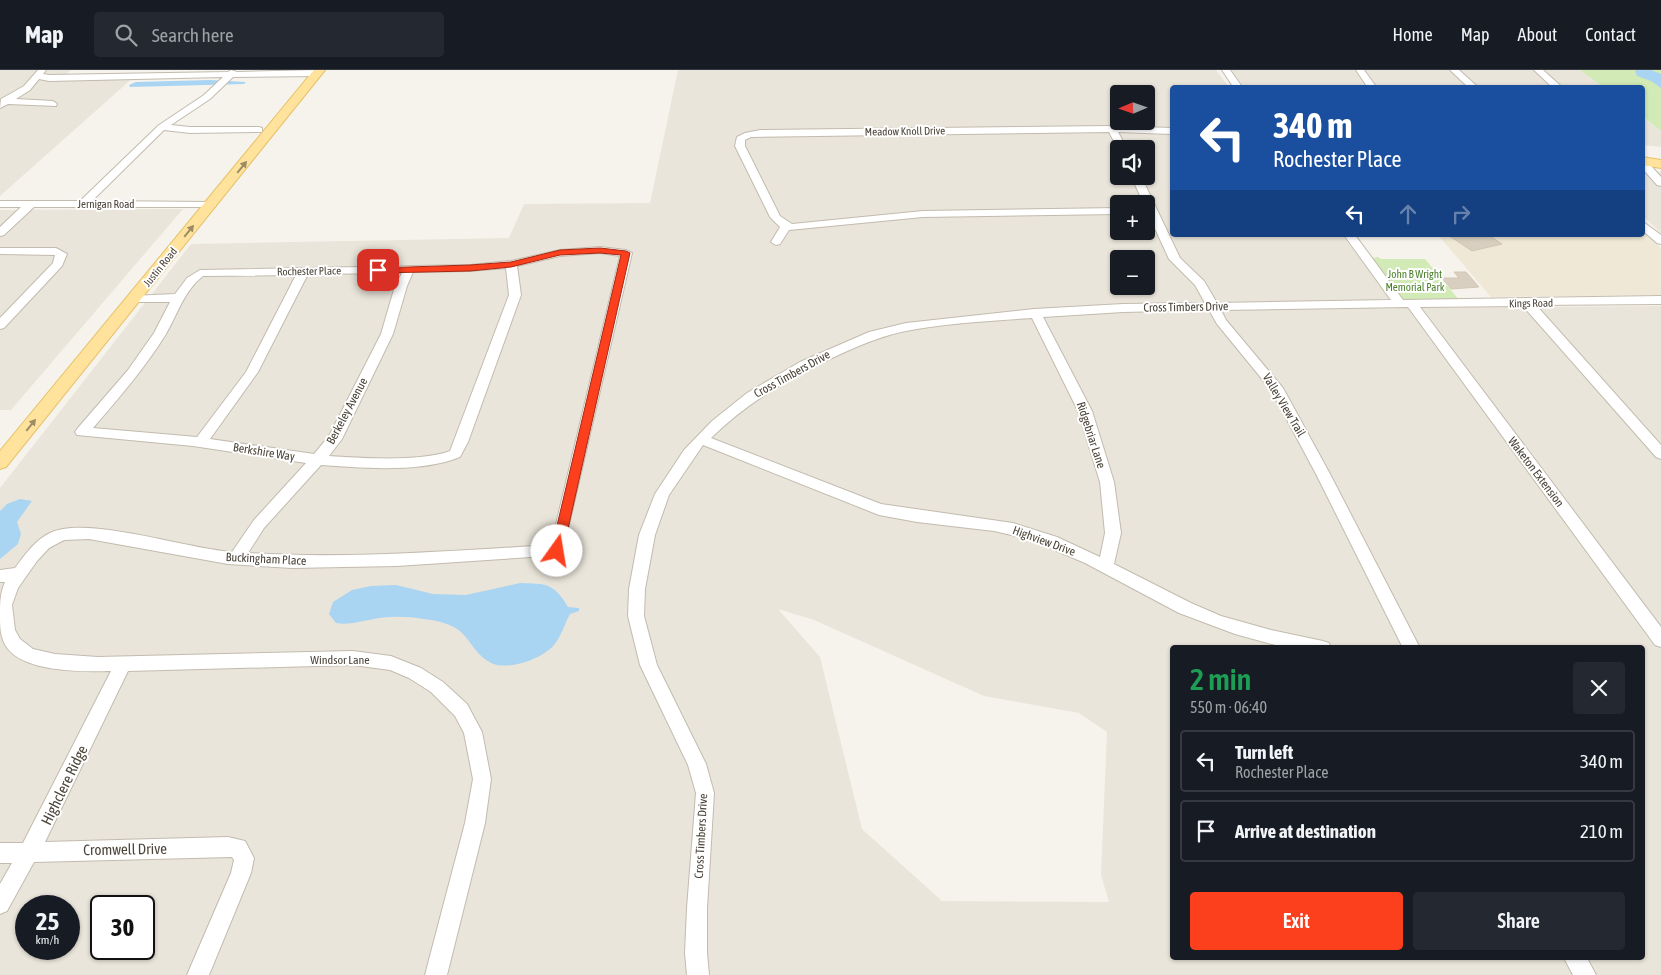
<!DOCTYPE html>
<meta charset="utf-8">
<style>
:root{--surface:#171b24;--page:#242831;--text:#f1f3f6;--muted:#9ea1a6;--line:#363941;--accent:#fc3f1d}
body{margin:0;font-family:"Asap Condensed",sans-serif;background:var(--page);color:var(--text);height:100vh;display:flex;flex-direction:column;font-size:19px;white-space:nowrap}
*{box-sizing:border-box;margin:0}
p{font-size:16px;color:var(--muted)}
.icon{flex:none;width:28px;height:28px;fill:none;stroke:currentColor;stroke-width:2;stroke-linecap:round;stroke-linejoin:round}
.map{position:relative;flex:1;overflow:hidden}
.details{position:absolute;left:1170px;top:575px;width:475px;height:315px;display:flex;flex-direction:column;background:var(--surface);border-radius:5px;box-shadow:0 1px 4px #0004}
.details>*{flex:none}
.banner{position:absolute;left:1170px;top:15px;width:475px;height:152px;border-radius:5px;box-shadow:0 1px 4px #0004;background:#1a4fa0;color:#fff;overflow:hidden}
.needle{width:32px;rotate:268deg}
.buttons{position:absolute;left:1110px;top:15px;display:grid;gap:10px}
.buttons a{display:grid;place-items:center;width:45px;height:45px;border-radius:5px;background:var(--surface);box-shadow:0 1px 4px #0004;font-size:25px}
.speed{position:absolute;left:15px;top:825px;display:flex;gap:10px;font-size:25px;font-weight:700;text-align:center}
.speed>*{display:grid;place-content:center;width:65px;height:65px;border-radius:50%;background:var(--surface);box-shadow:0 1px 4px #0004;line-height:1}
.speed small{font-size:12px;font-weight:400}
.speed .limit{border:2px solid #111;border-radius:8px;background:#fff;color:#111}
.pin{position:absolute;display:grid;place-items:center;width:42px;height:42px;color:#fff;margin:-21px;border-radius:10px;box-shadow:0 2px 8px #0006}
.me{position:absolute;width:55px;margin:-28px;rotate:13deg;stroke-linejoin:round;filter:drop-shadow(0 0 4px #0008)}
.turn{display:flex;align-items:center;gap:18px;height:105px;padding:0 20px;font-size:22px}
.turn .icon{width:65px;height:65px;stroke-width:2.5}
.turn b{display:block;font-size:35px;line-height:42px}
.lanes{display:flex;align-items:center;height:48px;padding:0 20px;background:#0003;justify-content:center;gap:25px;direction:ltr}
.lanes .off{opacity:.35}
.round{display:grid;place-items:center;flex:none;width:52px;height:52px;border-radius:5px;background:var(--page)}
.headline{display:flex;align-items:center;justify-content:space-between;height:85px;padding:0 20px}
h1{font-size:30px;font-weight:600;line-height:38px;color:#1e9e55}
.action{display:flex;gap:10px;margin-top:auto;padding:10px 20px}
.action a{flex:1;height:58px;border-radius:5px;background:var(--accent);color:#fff;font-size:20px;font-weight:600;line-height:58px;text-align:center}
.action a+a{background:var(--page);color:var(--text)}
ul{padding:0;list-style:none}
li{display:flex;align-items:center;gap:15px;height:62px;margin:0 10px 8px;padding:0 10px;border:2px solid var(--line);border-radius:5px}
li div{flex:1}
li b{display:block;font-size:19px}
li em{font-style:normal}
header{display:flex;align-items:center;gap:30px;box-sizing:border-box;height:70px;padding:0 25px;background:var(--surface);border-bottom:1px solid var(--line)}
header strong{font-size:24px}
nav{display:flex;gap:28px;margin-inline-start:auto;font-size:18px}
.search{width:350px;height:45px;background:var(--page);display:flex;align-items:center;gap:12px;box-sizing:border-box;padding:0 18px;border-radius:5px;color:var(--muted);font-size:19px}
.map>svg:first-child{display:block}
.residential{fill:#eae5da;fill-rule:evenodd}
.education{fill:#efe8d6}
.green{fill:#d2eab5}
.water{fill:#a9d4f2}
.building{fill:#d8cfc1;stroke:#d3c7b4}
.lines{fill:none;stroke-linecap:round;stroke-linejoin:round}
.minor-casing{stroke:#c2bbae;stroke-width:2}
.major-casing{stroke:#e6c16a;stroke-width:2}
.minor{fill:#fff;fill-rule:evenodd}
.major{fill:#ffe39c;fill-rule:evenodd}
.oneway{fill:#9c8c66}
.route{fill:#fc3f1d;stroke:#a42913}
.labels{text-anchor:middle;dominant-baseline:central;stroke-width:4;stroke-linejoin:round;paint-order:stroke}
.far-street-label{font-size:11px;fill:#4b4439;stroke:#fff}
.far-park-label{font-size:11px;fill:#4a7f2a;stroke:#fff}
.street-label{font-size:12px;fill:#4b4439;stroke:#fff}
.near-street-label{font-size:15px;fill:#4b4439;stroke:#fff}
</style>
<header>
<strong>Map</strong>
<div class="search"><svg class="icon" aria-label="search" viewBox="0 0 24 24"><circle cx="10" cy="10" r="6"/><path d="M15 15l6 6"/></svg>Search here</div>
<nav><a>Home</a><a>Map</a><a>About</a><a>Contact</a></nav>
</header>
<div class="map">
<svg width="1661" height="905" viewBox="0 0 1661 905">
<rect width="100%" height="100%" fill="#f6f3ec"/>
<!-- residential -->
<path class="residential" d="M 0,0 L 71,0 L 64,6 L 135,6 L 0,126 Z
M 678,0 L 1216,0 L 1229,17 L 1172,18 L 1172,165 L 1342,165 L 1398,238 L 1661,236 L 1661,905 L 0,905 L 0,418 L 191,174 L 509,168 L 524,134 L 650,133 ZM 1119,24 L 1146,24 L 1146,51 L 1119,51 ZM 1119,79 L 1146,79 L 1146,106 L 1119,106 ZM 1119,134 L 1146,134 L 1146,161 L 1119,161 ZM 1119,189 L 1146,189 L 1146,216 L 1119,216 ZM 778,539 L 814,550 L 984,626 L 1079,643 L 1107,662 L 1101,805 L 1109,832 L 942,831 L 862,759 L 820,587 ZM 1172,578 L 1642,578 L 1642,888 L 1172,888 ZM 26,836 L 69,836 L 69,879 L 26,879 ZM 101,836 L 144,836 L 144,879 L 101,879 Z
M 1231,0 L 1580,0 L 1603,17 L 1245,18 Z
M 1642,47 L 1661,61 L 1661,77 L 1643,75 Z
M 1642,101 L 1661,102 L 1661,163 L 1643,146 Z
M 183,139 L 11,340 L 0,340 L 0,140 Z"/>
<!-- education -->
<path class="education" d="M 1643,161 L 1661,178 L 1661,225 L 1491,227 L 1438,165 L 1642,165 Z"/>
<!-- green -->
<path class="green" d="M 1580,0 L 1661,0 L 1661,61 L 1643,47 L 1642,18 L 1603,17 Z
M 1378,187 L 1381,189 L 1425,189 L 1460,231 L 1408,231 L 1403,230 L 1372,188 Z"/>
<!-- water -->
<path class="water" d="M 1637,0 L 1651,0 L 1661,4 L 1661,18 L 1651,11 L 1637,6 L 1635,1 Z
M 210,10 L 246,12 L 244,14 L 130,17 L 129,15 L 136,12 Z
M 20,429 L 32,431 L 17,452 L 21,464 L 18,474 L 0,489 L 0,441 L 7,434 Z
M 520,513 C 546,514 553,512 568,537 L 579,538 L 579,541 L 570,544 C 565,553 561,567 554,575 C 542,589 508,601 491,593 C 477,586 472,573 462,563 C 454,554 435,550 423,549 C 407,546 385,546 369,550 C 357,552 349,555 336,553 L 329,544 L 333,532 L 352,520 L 371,516 L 396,515 L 433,524 L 466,525 Z"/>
<!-- building -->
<path class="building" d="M 1448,165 L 1489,165 L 1502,174 L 1472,181 Z
M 1454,202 L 1466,202 L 1479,217 L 1451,219 L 1442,208 L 1459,208 Z"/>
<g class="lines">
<defs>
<path id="minor" d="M 38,0 L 46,0 L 43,4 L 49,5 L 228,2 L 231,0 L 237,2 L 318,0 L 322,3 L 318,6 L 233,7 L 210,29 L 171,55 L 190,57 L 259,57 L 262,58 L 262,62 L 190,63 L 164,60 L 92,131 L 211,132 L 215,133 L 216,135 L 215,137 L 34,137 L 4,165 L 0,166 L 0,157 L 21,137 L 0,137 L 0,131 L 80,131 L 159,55 L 204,25 L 223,7 L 49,11 L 39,9 L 30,20 L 16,29 L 53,31 L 57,34 L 56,36 L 8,34 L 0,38 L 1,29 L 24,16 Z
M 1222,0 L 1230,0 L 1243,18 L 1234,18 Z
M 1356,0 L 1364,0 L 1377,18 L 1368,18 Z
M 1450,0 L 1459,0 L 1479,18 L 1469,18 Z
M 1534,0 L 1543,0 L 1563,18 L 1553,18 Z
M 1112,56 L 1172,58 L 1172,64 L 1118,62 L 1127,79 L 1119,79 L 1119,81 L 1109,62 L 751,67 L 745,70 L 745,76 L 780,146 L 792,154 L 923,141 L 1119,138 L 1119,144 L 923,147 L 789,160 L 780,174 L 776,175 L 771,172 L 780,157 L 770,147 L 735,76 L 737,67 L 745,63 L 760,60 Z
M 1642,88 L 1645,89 L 1661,107 L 1661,116 L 1657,115 L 1642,98 Z
M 1131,106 L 1141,106 L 1180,188 L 1204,211 L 1217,233 L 1391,230 L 1344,165 L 1355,165 L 1403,230 L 1661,226 L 1661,234 L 1536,235 L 1661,375 L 1661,389 L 1656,387 L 1523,236 L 1420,237 L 1661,557 L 1661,577 L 1655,575 L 1408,237 L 1221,240 L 1226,250 L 1283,318 L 1330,404 L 1420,578 L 1403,578 L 1316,404 L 1271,320 L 1217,254 L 1209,240 L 1123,242 L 1043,247 L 1092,341 L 1114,412 L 1121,463 L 1114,494 L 1191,533 L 1221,546 L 1271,560 L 1323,571 L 1329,573 L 1331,578 L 1286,578 L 1235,564 L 1179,543 L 1085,493 L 1029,469 L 994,461 L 917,452 L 879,445 L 703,375 L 669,425 L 655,465 L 645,519 L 644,546 L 657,595 L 706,694 L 714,723 L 707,838 L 707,883 L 709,905 L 687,905 L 685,883 L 687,838 L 696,723 L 688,695 L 640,595 L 628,546 L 629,519 L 639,465 L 655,424 L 684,380 L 712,351 L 747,323 L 800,292 L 869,262 L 906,253 L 1034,239 L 1123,234 L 1205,233 L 1195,215 L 1169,189 L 1146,139 L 1146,134 L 1144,134 ZM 1032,248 L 1078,341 L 1100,412 L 1105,463 L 1100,487 L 1057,467 L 1013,453 L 881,434 L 711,368 C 750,330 796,304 845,282 C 865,273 885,265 906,261 C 948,253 990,251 1032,248 Z
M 1642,151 L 1661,165 L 1661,174 L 1657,173 L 1642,160 Z
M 600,177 L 626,180 L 632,183 L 562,485 L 397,496 L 292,498 L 228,494 L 89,469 L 64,470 L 49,478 L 37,491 L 18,518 L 12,535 L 15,560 L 20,569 L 33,579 L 55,584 L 98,587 L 353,581 L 391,586 L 421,598 L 443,612 L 467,634 L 482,662 L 491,709 L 485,753 L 447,905 L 425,905 L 465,753 L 473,709 L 464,663 L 455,646 L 431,622 L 409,608 L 390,600 L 353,595 L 128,601 L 45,772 L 228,767 L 245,771 L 254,788 L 251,803 L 209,905 L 187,905 L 231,803 L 234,790 L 232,787 L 34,792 L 7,841 L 0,844 L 0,814 L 12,793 L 0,793 L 0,773 L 23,773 L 111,601 C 84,602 26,602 8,579 C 0,569 0,557 0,546 C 0,533 0,523 5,512 L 0,512 L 0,500 L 15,498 C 25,485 35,470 50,463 C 86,445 187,479 232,482 L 254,450 L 306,393 L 193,376 L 77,365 L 75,362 L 77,359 L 128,300 L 154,263 L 170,232 L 135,232 L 131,230 L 129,228 L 131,226 L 175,224 L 187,208 L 200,200 L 470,195 L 511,191 L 560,180 ZM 600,183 L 620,186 L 551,475 C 450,481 349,489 248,483 L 264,458 L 321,395 C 362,398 421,403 460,387 L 468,372 L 521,225 L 517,196 L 560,186 ZM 506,198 L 509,225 L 450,381 C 422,392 360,388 329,386 L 342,369 L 393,264 L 407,216 L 413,202 L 470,201 ZM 402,203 L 395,216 L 381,264 L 329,366 L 314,384 L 210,369 L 258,302 L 308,204 ZM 296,205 L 246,302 L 197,367 L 93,358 C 119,328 145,298 166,264 C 178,243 184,221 203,206 Z
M 0,178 L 56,178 L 67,184 L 62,196 L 4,258 L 0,259 L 0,248 L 53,193 L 55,185 L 0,184 Z
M 1564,888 L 1587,888 L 1596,905 L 1573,905 Z"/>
<path id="major" d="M 314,0 L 325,0 L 6,397 L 0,399 L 0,381 Z
M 1642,87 L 1661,90 L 1661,98 L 1642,95 Z"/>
</defs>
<!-- minor casing -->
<use href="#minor" class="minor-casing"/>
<!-- major casing -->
<use href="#major" class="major-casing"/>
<!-- minor -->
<use href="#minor" class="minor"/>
<!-- major -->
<use href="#major" class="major"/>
</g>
<!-- one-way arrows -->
<defs><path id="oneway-solid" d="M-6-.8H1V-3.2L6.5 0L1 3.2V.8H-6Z" transform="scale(1.25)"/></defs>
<g class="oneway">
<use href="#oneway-solid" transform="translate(242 97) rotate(-51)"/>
<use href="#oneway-solid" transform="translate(189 161) rotate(-51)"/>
<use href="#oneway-solid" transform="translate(31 355) rotate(-51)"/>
</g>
<!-- route -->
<path class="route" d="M 600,178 L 626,181 L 630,183 L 563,481 L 557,485 L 551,481 L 621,185 L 600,183 L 560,185 L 511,197 L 470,201 L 378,203 L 373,200 L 378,198 L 470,195 L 511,192 L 560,180 Z"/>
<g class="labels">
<!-- far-street labels -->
<g class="far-street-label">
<text transform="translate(905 61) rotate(-1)">Meadow Knoll Drive</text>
<text x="106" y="134">Jernigan Road</text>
<text transform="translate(160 197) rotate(-51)">Justin Road</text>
<text transform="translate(309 201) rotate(-1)">Rochester Place</text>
<text transform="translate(1531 233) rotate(-1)">Kings Road</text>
</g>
<!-- far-park labels -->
<g class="far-park-label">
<text x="1415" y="204">John B Wright<tspan x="1415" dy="13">Memorial Park</tspan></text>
</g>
<!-- street labels -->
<g class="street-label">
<text transform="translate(1186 237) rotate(-1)">Cross Timbers Drive</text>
<text transform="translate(792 304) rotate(-29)">Cross Timbers Drive</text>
<text transform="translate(1284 335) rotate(59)">Valley View Trail</text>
<text transform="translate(347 341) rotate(-62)">Berkeley Avenue</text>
<text transform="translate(1091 365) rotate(72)">Ridgebriar Lane</text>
<text transform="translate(264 382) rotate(9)">Berkshire Way</text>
<text transform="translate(1536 402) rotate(53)">Waketon Extension</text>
<text transform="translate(1044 471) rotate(20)">Highview Drive</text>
<text transform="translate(266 489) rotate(3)">Buckingham Place</text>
<text x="340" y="590">Windsor Lane</text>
<text transform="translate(701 766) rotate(-87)">Cross Timbers Drive</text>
</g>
<!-- near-street labels -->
<g class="near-street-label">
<text transform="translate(64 715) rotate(-64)">Highclere Ridge</text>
<text transform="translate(125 779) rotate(-1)">Cromwell Drive</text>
</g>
</g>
</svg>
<div class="buttons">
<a><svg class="needle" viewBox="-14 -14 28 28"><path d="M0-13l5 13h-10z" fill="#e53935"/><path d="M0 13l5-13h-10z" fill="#9ea1a6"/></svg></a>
<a><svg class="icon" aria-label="sound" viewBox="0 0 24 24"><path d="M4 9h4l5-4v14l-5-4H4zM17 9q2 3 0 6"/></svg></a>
<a>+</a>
<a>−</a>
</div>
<div class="speed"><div>25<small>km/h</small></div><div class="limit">30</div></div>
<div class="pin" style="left:378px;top:200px;background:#d93025"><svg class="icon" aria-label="arrive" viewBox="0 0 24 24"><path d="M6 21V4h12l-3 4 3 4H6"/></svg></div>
<svg class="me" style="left:557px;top:481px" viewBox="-20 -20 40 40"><circle r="19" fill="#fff"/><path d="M0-13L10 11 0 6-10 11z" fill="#fc3f1d"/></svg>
<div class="banner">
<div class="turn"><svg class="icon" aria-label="left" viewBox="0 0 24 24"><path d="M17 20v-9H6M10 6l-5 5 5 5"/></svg><div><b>340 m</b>Rochester Place</div></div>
<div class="lanes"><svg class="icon" aria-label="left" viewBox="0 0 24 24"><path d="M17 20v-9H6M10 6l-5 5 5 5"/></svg><svg class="icon off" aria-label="ahead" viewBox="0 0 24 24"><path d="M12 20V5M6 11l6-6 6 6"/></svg><svg class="icon off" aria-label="right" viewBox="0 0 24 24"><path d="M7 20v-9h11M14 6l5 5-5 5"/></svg></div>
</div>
<section class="details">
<div class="headline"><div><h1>2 min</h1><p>550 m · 06:40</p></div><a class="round"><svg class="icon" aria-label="close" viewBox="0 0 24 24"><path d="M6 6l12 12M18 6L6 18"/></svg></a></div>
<ul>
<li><svg class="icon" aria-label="left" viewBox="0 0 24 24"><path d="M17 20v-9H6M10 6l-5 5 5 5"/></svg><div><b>Turn left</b><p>Rochester Place</p></div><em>340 m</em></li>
<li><svg class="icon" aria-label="arrive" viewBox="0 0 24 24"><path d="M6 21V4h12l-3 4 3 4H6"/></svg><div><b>Arrive at destination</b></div><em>210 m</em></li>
</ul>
<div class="action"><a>Exit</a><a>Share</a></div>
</section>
</div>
